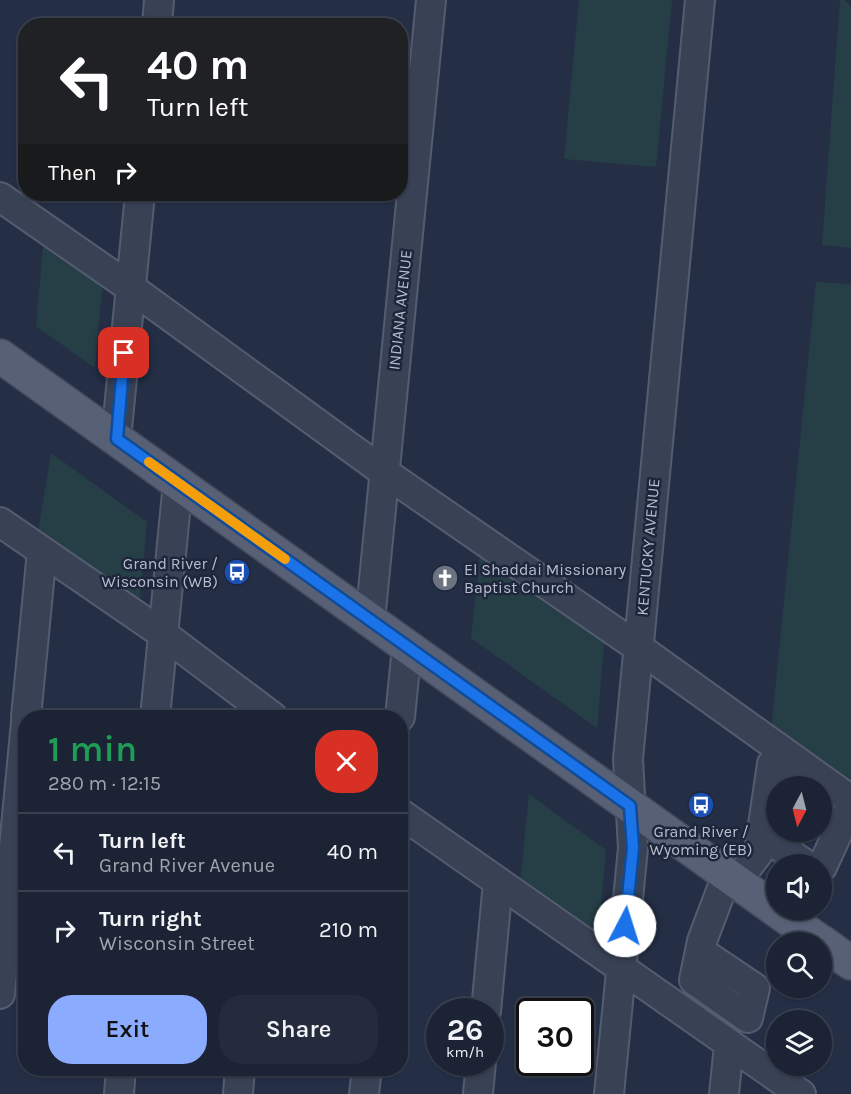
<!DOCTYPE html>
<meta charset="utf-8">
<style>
:root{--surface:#1b2334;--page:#242b3c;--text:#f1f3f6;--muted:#a0a4ac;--line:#39404f;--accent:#8babff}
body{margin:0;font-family:Karla,sans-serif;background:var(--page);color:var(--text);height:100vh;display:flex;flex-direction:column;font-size:22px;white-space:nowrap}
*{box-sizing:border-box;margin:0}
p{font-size:20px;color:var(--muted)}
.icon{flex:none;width:33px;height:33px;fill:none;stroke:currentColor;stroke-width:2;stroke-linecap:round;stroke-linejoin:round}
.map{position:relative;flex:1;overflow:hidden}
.details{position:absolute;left:18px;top:710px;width:390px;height:366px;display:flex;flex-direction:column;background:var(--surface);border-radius:24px;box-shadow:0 2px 4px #0004,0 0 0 2px var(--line)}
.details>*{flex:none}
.guide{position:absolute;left:18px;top:18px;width:390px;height:183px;border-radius:24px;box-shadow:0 2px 4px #0004,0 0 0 2px var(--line);background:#202124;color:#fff;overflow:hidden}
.needle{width:39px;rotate:187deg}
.buttons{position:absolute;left:766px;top:776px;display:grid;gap:12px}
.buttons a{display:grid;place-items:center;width:66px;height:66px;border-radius:50%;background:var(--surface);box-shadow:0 2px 4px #0004,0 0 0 2px var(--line);font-size:30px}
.speed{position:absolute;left:426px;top:998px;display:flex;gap:12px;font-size:30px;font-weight:700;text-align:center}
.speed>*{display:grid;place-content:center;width:78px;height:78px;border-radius:50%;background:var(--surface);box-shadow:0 2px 4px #0004,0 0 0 2px var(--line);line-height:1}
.speed small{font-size:15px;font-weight:400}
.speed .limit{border:3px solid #111;border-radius:9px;background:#fff;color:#111}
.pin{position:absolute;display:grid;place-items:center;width:51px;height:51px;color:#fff;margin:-26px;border-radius:12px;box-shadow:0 3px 9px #0006}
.me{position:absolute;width:66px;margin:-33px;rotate:5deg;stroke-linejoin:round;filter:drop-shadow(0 0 4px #0008)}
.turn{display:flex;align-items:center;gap:21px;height:126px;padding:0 30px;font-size:27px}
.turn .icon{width:78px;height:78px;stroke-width:2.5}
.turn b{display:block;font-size:42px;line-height:51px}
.then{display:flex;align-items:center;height:57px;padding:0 30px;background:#0003;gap:12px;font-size:22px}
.round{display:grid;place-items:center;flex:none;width:63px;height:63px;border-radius:24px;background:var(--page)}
.headline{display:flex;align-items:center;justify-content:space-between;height:102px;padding:0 30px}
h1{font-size:36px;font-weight:600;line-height:45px;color:#1e9e55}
.primary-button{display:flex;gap:12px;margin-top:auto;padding:12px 30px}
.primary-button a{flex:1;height:69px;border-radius:24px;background:var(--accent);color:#111;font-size:24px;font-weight:600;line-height:69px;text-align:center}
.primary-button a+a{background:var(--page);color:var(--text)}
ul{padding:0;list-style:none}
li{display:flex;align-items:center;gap:18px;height:78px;padding:0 30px;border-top:2px solid var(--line)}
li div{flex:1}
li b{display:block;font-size:22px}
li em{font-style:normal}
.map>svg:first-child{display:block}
.green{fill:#263f47}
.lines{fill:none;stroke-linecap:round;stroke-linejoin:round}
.minor-casing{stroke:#555c6f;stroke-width:32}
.major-casing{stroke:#434a5e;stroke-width:36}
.minor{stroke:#394255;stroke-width:28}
.major{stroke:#576075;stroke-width:33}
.route-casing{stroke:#114b97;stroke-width:15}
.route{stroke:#1a73e8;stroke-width:10}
.slow{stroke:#f59e0b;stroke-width:10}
.labels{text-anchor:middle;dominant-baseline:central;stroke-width:5;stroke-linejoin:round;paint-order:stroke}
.street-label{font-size:16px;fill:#b7bdce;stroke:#1e263b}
.poi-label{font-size:16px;fill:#b7bdce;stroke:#1e263b;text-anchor:end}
</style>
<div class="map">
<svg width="851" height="1094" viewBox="0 0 851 1094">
<rect width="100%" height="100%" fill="#242f46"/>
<!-- green -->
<path class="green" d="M 579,0 L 672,0 L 656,167 L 564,159 Z
M 840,0 L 844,0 L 851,7 L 851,248 L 822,245 Z
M 44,237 L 103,277 L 95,368 L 36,326 Z
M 816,282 L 851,284 L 851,791 L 771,732 Z
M 51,453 L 147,522 L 139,610 L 37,539 Z
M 481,549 L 605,633 L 597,728 L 471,638 Z
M 529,794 L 606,850 L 598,940 L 520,885 Z"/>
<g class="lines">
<defs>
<path id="minor" d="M 157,26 L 159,0
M 0,197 L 131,288 L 384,472 L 639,648 L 851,800
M 116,439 L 140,194
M 0,522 L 163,634 L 273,717
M 370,621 L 431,0
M 26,717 L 42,551
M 155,717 L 178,483
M 400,717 L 407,647
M 400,813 L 801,1094
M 761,834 L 805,864
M 822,867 L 845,817
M 736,882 L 759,852 L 772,764 L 800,785
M 700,951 L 755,988 L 748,1018 L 694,980 L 702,941 L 727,875
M 0,994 L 26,722
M 486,1011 L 498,882
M 119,1094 L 121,1068
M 238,1094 L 240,1068
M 364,1094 L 367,1068
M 478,1094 L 481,1062
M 609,1094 L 633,848 L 628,759 L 700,0
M 724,1094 L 729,1045"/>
<path id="major" d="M 0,356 L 821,942
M 822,942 L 851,963"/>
</defs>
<!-- minor casing -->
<use href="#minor" class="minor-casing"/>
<!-- major casing -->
<use href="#major" class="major-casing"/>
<!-- minor -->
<use href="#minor" class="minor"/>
<!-- major -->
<use href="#major" class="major"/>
</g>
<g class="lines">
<defs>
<path id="route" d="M 124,353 L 117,439 L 630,806 L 633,848 L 625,926"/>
</defs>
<!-- route casing -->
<use href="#route" class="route-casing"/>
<!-- route -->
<use href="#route" class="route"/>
<!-- slow -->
<path class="slow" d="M 149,462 L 285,559"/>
</g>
<!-- icons -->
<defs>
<symbol id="bus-disc" viewBox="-11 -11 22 22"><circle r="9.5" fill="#1a4fb4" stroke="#1e263b"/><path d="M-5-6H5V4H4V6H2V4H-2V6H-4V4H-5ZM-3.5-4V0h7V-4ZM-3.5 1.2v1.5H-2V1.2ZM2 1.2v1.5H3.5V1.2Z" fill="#fff"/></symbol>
<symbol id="church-disc" viewBox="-11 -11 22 22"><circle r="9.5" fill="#6b7280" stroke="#1e263b"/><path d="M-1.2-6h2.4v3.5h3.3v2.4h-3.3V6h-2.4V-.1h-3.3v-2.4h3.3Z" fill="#fff"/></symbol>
</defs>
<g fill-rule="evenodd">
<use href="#bus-disc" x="222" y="557" width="30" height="30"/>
<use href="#church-disc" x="430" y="563" width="30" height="30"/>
<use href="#bus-disc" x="686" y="790" width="30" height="30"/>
</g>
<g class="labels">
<!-- street labels -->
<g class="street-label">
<text transform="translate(400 310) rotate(-84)">INDIANA AVENUE</text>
<text transform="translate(648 547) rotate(-85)">KENTUCKY AVENUE</text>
</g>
<!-- poi labels -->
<g class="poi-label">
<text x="218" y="563">Grand River /<tspan x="218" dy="18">Wisconsin (WB)</tspan></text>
<text x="464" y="569" text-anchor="start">El Shaddai Missionary<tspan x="464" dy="18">Baptist Church</tspan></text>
<text x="701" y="831" text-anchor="middle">Grand River /<tspan x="701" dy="18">Wyoming (EB)</tspan></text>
</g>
</g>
</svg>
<div class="buttons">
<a><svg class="needle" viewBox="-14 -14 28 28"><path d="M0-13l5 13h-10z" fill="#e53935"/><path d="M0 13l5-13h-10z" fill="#a0a4ac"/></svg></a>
<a><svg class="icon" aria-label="sound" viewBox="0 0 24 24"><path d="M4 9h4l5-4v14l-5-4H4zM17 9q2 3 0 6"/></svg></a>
<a><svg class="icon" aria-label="search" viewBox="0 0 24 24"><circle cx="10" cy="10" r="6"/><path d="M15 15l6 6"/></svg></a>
<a><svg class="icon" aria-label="layers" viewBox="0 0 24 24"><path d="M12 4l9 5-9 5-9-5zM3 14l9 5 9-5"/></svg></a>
</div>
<div class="speed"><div>26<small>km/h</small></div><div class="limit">30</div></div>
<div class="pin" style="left:124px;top:353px;background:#d93025"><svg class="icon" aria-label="arrive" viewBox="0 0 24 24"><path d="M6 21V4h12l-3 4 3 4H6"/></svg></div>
<svg class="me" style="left:625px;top:926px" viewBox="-20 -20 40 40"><circle r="19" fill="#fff"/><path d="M0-13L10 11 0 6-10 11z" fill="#1a73e8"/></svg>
<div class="guide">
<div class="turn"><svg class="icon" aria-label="left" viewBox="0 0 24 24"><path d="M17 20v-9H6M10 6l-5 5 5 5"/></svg><div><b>40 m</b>Turn left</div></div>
<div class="then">Then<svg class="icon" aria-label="right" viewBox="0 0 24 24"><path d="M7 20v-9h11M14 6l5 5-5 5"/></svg></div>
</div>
<section class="details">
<div class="headline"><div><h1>1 min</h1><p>280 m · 12:15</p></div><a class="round" style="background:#d93025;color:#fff"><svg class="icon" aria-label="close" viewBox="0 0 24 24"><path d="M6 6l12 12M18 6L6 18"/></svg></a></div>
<ul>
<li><svg class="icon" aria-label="left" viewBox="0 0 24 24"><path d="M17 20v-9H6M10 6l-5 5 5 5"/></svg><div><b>Turn left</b><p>Grand River Avenue</p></div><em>40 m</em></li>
<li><svg class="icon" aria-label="right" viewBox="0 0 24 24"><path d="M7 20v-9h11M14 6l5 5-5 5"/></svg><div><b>Turn right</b><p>Wisconsin Street</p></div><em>210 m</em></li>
</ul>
<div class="primary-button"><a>Exit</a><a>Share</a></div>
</section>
</div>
